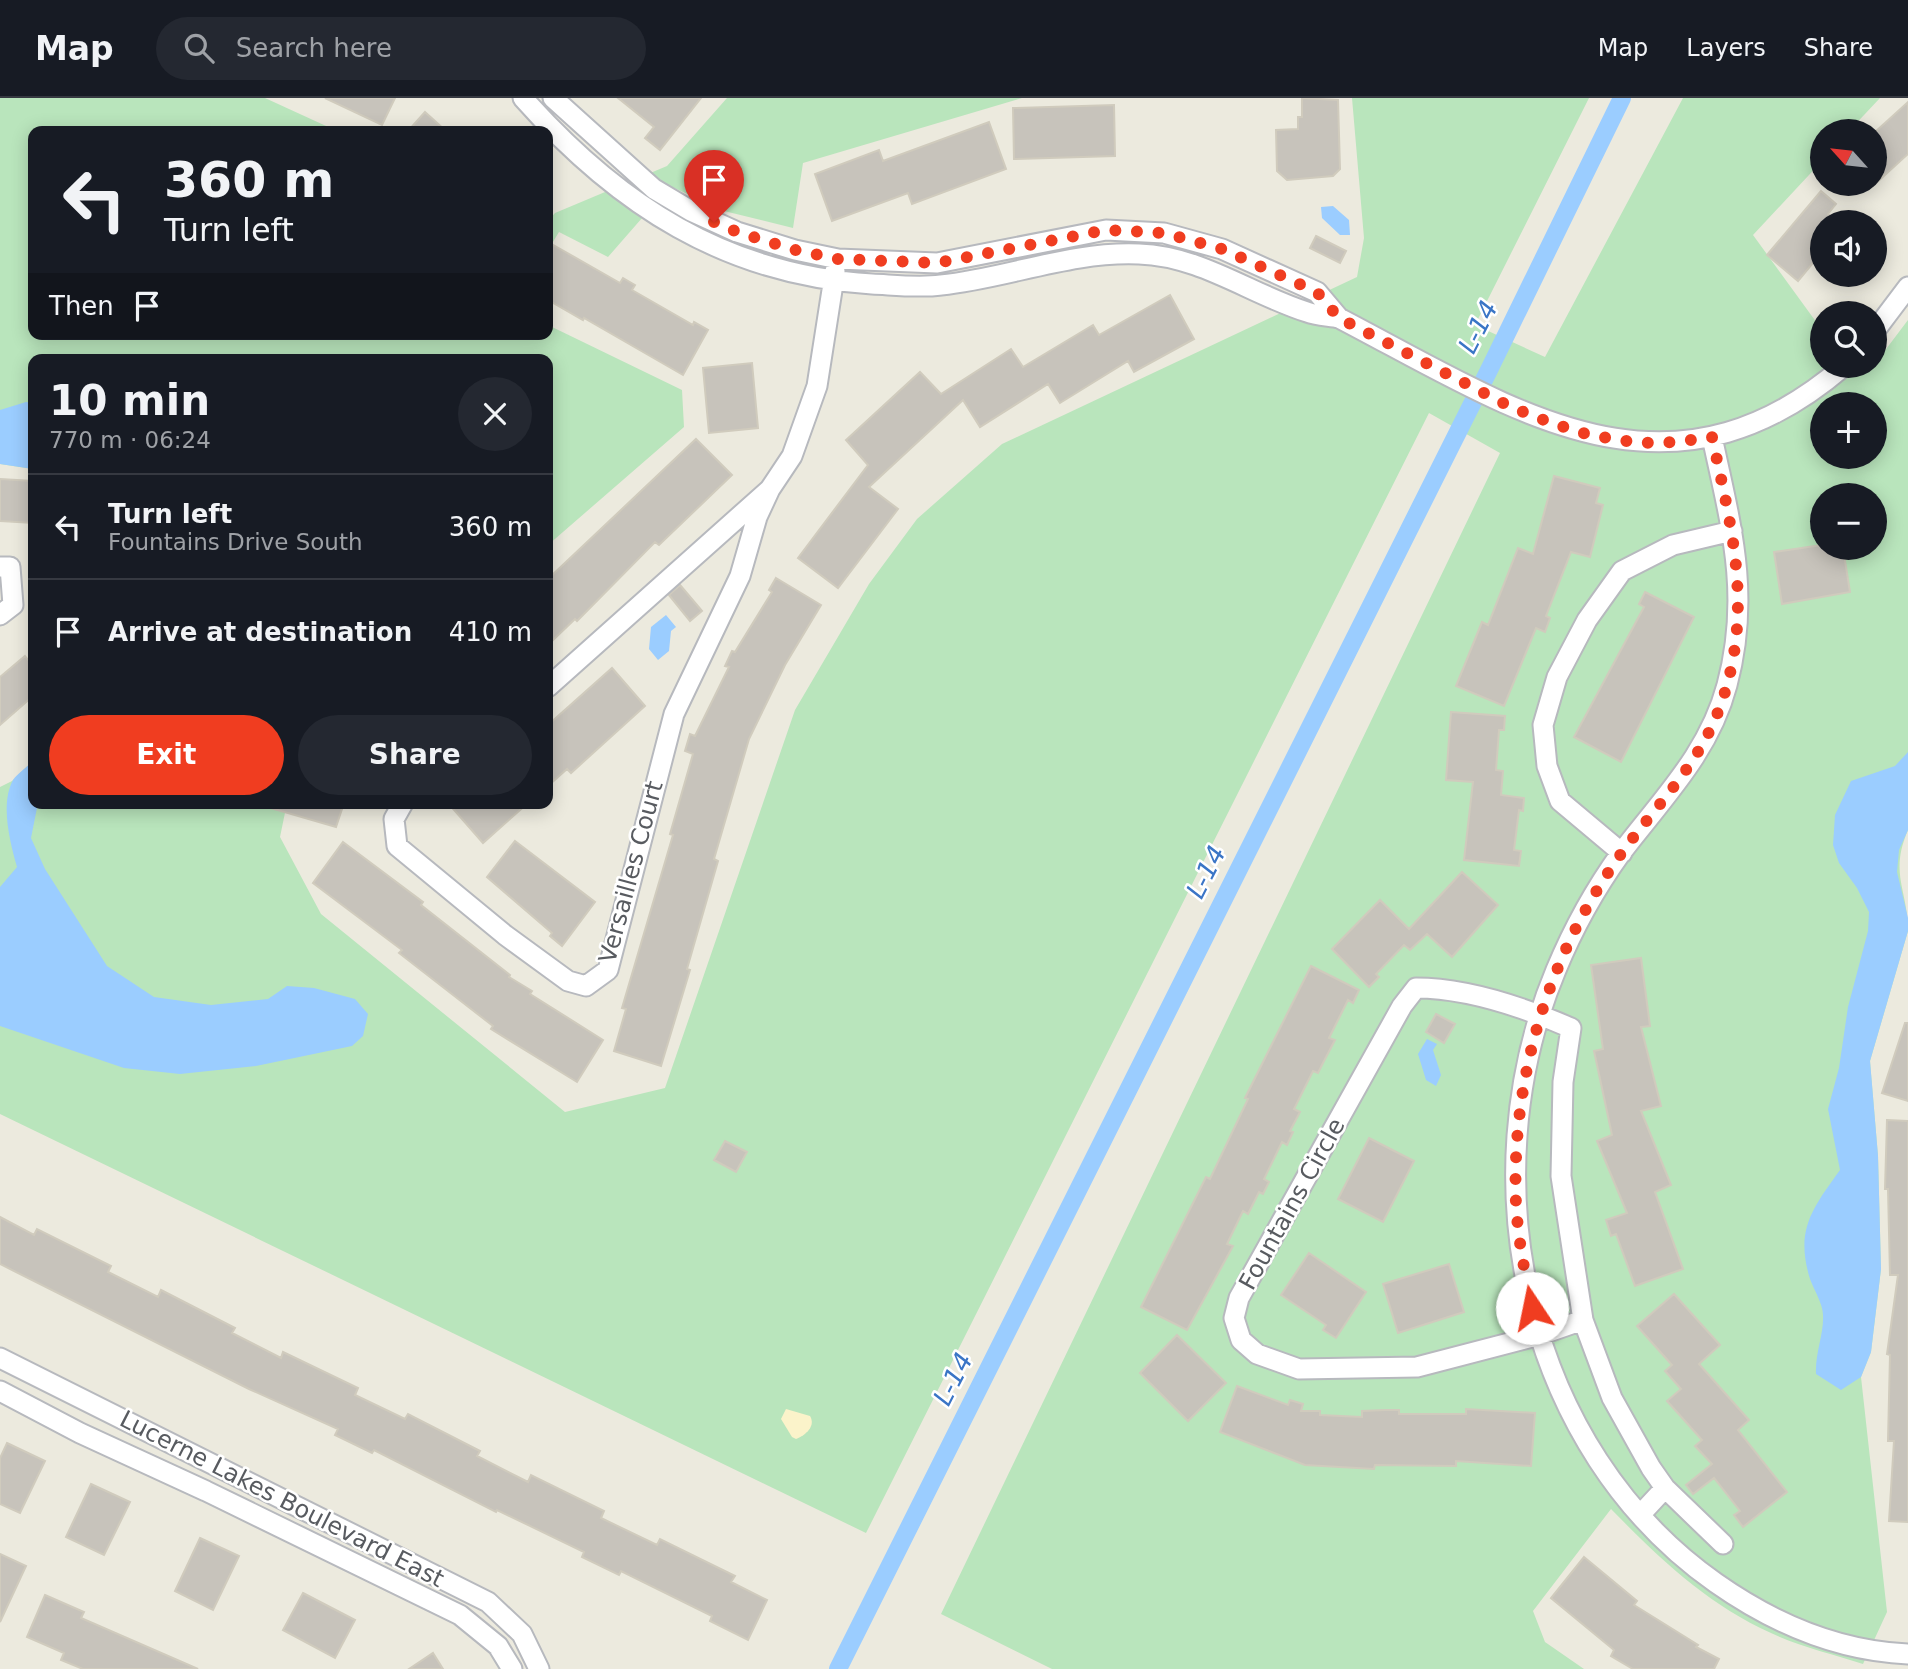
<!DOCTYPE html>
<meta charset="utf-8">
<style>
:root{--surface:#171b24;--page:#242831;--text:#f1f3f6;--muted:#9ea1a6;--line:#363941;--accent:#f03d20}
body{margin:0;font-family:"DejaVu Sans",sans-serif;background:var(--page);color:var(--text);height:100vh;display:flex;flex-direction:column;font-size:26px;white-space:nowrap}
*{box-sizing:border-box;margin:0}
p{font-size:23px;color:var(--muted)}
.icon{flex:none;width:38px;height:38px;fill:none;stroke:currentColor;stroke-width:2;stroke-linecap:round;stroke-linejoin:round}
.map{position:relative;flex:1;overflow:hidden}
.drawer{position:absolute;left:28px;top:256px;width:525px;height:455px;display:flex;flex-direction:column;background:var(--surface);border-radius:14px;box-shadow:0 4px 18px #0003}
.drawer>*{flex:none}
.banner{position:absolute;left:28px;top:28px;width:525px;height:214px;border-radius:14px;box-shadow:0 4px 18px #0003;background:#171b24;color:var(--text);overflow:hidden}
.needle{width:46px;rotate:297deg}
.controls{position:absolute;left:1810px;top:21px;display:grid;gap:14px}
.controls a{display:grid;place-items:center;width:77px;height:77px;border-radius:50%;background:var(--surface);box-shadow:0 4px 18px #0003;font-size:35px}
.pin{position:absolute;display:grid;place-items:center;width:60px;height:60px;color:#fff;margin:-72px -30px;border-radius:50% 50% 50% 0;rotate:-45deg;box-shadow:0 0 7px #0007}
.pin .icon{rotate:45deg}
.me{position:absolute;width:77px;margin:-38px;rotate:349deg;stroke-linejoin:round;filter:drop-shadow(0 0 5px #0008)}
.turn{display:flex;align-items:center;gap:24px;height:147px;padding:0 21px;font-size:32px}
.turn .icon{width:91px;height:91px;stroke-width:2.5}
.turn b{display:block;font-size:49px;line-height:60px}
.then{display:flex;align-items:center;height:66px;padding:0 21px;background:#0003;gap:14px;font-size:26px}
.round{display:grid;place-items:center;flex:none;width:74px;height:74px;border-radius:37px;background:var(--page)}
.summary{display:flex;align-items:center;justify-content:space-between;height:119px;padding:0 21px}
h1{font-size:42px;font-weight:700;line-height:52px}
.primary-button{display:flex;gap:14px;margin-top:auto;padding:14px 21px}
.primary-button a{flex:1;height:80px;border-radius:42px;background:var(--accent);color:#fff;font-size:28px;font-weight:700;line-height:80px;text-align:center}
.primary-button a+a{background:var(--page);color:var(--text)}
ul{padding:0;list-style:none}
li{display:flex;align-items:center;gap:21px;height:105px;padding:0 21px;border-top:2px solid var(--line)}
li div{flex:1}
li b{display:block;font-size:26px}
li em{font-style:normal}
header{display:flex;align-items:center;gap:42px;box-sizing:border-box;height:98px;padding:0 35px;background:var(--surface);border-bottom:2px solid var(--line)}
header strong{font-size:33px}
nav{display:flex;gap:38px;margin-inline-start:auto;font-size:24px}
.search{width:490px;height:63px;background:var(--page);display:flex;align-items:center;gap:18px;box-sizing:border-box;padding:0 24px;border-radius:38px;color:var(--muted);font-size:26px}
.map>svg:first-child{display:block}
.green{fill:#b9e5bc;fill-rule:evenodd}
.sand{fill:#fbf3ca}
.water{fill:#9bcdff}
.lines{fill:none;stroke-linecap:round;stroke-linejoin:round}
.canal{stroke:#9bcdff;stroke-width:18}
.building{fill:#c7c3bb;stroke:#d0cbbd;stroke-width:2}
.minor-casing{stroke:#b7b9be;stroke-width:23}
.minor{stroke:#fff;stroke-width:19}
.route{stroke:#f03d20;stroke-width:12;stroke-dasharray:0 21.6}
.labels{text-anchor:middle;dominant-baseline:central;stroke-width:5;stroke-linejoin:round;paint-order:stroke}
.street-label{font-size:24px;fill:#585b60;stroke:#fff}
.water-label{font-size:26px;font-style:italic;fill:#3a75c6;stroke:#fff}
</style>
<header>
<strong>Map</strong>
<div class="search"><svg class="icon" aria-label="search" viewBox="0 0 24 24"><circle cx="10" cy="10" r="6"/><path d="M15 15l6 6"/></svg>Search here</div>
<nav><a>Map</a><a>Layers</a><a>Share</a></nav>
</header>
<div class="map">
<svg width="1908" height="1571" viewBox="0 0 1908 1571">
<rect width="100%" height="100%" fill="#eceade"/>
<!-- green -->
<path class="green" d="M 0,0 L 265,0 L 337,33 L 33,33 L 33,236 L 548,236 L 548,227 L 682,292 L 684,329 L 548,447 L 548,261 L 33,261 L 33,371 L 0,366 Z
M 727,0 L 1022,0 L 803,65 L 793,130 L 724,113 L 670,88 L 608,159 L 559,134 L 548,152 L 548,123 L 555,115 L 667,68 Z
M 1352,0 L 1589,0 L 1475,227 L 1545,259 L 1683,0 L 1880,0 L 1849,33 L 1822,33 L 1822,63 L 1753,137 L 1822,232 L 1822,268 L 1865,268 L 1871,271 L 1908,222 L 1908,732 C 1889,776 1908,791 1908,833 L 1870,963 L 1878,1058 L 1881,1171 L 1871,1254 L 1861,1279 L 1887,1514 L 1863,1566 C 1833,1556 1800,1549 1771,1535 C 1707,1506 1660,1461 1611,1411 L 1533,1513 L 1545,1544 L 1584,1571 L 1052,1571 L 941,1516 L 1500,355 L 1429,315 L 866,1435 L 0,1016 L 0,689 L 12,683 L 33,663 L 33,705 L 287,705 L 280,739 L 321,816 L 565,1014 L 665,990 L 795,612 L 869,486 L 917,421 L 1002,346 L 1357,179 L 1364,140 ZM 1822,306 L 1874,306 L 1874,359 L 1822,359 ZM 1822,397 L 1874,397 L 1874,450 L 1822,450 Z"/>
<!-- sand -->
<path class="sand" d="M 786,1311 L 810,1318 C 816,1328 806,1337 796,1341 L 792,1339 L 781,1321 Z"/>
<!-- water -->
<path class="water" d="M 1333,108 L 1349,122 L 1350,137 L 1340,137 L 1322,120 L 1321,109 Z
M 26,304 L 33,305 L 33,371 L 0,366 L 0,312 Z
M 666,517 L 676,529 L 671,533 L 669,553 L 658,562 L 649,551 L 651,529 Z
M 1908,654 L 1908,732 L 1899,752 L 1897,774 L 1908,820 L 1908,833 L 1870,963 L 1878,1058 L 1881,1171 L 1871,1254 L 1861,1279 L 1841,1292 L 1816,1276 C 1815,1255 1824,1236 1823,1217 C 1823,1206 1814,1192 1810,1181 C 1795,1132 1812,1111 1840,1072 L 1828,1011 L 1839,970 L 1848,909 L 1868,833 L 1869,814 L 1857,790 L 1839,765 L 1833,747 L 1835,717 L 1851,683 L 1895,668 Z
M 33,663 L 33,705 L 38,705 L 31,740 L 45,771 L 107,868 L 154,899 L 211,907 L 268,901 L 287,888 L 314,890 L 355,901 L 368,916 L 363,938 L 352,948 L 256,968 L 180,976 L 124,970 L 0,928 L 0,789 L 17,769 C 10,744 0,706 13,682 C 18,675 27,669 33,663 Z
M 1427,941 L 1437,946 L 1433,952 L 1441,977 L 1436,988 L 1426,982 L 1418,956 Z"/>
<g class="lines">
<!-- canal -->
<path class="canal" d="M 838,1571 L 1490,270 L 1622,0"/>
</g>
<!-- building -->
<path class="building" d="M 325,0 L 395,0 L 382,27 Z
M 618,0 L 701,0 L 660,52 L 645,40 L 654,29 Z
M 1302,0 L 1338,2 L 1340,71 L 1333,78 L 1287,82 L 1277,73 L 1276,32 L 1298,31 L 1298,19 L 1302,19 Z
M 1908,4 L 1908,56 L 1874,87 L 1874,35 Z
M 1114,7 L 1115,58 L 1014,61 L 1013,10 Z
M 425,14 L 446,33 L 408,33 Z
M 989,24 L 1006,71 L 912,106 L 908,95 L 832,123 L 815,76 L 879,52 L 883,63 Z
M 1821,93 L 1836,106 L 1828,116 L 1838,124 L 1822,124 L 1822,154 L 1798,183 L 1767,157 Z
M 1316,138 L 1346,153 L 1340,165 L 1310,150 Z
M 548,144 L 620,185 L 623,180 L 635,187 L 632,192 L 693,227 L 694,224 L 708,232 L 683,277 L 584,220 L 583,222 L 548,202 Z
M 1170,197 L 1194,241 L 1134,274 L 1128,263 L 1060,305 L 1048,286 L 980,329 L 963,302 L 869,389 L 898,411 L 838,490 L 798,460 L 868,367 L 846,342 L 920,274 L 941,296 L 1011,251 L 1023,269 L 1093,227 L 1099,237 Z
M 752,265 L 758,330 L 709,335 L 703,270 Z
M 696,341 L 732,377 L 659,447 L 655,444 L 577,523 L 575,521 L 548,547 L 548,481 Z
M 1554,378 L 1600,390 L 1596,405 L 1603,407 L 1590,459 L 1571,454 L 1546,518 L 1550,520 L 1545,534 L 1536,530 L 1504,608 L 1456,588 L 1482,524 L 1488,527 L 1518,450 L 1533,456 Z
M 0,381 L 33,383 L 33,425 L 0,423 Z
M 1822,447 L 1822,450 L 1843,450 L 1850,494 L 1782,506 L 1774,454 Z
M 776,480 L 821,507 L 785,567 L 749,641 L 714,761 L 718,763 L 687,871 L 690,872 L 661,968 L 614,953 L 626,911 L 622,910 L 673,737 L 670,736 L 693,656 L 685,653 L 690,636 L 695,638 L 729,569 L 725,568 L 732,553 L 735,554 L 772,494 L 769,492 Z
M 680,487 L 702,513 L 690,523 L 669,497 Z
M 1645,494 L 1694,519 L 1621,664 L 1574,639 L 1644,509 L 1639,506 Z
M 25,558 L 33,568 L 33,598 L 0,627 L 0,579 Z
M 612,570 L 645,608 L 571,675 L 567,671 L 548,688 L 548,627 Z
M 1451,614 L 1505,618 L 1504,632 L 1499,632 L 1496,672 L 1503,673 L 1501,697 L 1524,700 L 1523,713 L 1519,712 L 1514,752 L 1521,753 L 1519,768 L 1464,762 L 1473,684 L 1446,682 Z
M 267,705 L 344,705 L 336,729 L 267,709 Z
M 448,705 L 528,705 L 483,745 Z
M 515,743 L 595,804 L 562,848 L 550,838 L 552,835 L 487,779 Z
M 343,744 L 423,804 L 421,807 L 510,877 L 509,879 L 532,893 L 530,896 L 603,942 L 577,984 L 491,931 L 493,928 L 399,855 L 402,852 L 313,785 Z
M 1462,774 L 1498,807 L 1452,859 L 1427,836 L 1410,852 L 1404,847 L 1376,876 L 1379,879 L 1369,889 L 1332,851 L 1380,802 L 1409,831 Z
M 1641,860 L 1650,928 L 1641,929 L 1661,1008 L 1641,1013 L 1671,1087 L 1655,1094 L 1683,1171 L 1635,1188 L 1616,1136 L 1611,1138 L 1606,1122 L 1627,1115 L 1597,1043 L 1612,1037 L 1594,953 L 1603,951 L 1591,867 Z
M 1311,868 L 1359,892 L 1353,905 L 1348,902 L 1329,940 L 1335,942 L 1324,963 L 1318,975 L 1313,973 L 1294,1011 L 1300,1014 L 1290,1033 L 1293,1034 L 1287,1047 L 1282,1044 L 1264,1081 L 1269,1084 L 1263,1096 L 1259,1094 L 1248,1116 L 1243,1113 L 1227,1146 L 1233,1148 L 1187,1232 L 1141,1209 L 1206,1079 L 1210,1081 L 1248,1001 L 1245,1000 Z
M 1436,916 L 1455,926 L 1444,945 L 1426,934 Z
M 1905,925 L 1908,925 L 1908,1003 L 1882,995 Z
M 1887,1022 L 1908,1023 L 1908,1424 L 1889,1423 L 1894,1343 L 1888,1343 L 1890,1257 L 1887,1256 L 1898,1177 L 1890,1177 L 1888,1091 L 1885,1091 Z
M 1369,1040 L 1414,1063 L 1383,1124 L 1338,1101 Z
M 725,1043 L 747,1054 L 736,1074 L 714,1062 Z
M 0,1119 L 34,1137 L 37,1131 L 111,1168 L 108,1174 L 158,1199 L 161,1192 L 235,1230 L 232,1235 L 281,1260 L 283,1254 L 358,1290 L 355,1297 L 405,1321 L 408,1316 L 480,1353 L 477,1358 L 528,1384 L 531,1377 L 604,1413 L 601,1420 L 657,1447 L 660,1441 L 735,1478 L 731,1484 L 767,1502 L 748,1542 L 710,1523 L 712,1518 L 621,1473 L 619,1477 L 582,1459 L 584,1454 L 497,1412 L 496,1414 L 374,1352 L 372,1355 L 335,1337 L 338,1331 L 249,1291 L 0,1166 Z
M 1309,1155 L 1366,1194 L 1336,1240 L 1323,1232 L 1326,1227 L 1281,1197 Z
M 1449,1166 L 1464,1214 L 1398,1235 L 1383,1186 Z
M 1674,1196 L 1720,1247 L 1699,1266 L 1749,1322 L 1738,1332 L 1787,1394 L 1743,1429 L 1734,1417 L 1740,1413 L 1714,1380 L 1693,1396 L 1686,1387 L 1712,1366 L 1695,1348 L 1702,1342 L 1667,1303 L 1681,1291 L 1665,1273 L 1672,1267 L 1637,1228 Z
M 1177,1237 L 1226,1285 L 1188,1323 L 1140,1275 Z
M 1237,1288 L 1288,1307 L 1290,1302 L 1303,1306 L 1301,1313 L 1320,1313 L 1320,1317 L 1362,1319 L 1362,1313 L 1385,1312 L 1399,1312 L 1399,1316 L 1466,1316 L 1466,1311 L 1535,1315 L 1531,1368 L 1456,1363 L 1456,1368 L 1375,1367 L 1374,1371 L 1305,1367 L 1220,1334 Z
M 7,1345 L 45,1363 L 20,1415 L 0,1406 L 0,1360 Z
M 91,1386 L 130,1404 L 104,1457 L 66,1439 Z
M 200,1440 L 239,1458 L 213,1512 L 175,1493 Z
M 0,1456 L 26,1468 L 0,1524 Z
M 1584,1459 L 1637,1503 L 1634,1507 L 1698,1547 L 1696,1549 L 1719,1561 L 1714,1571 L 1633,1571 L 1611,1558 L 1614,1552 L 1551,1500 Z
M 303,1495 L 355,1522 L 335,1560 L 283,1532 Z
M 45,1497 L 84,1514 L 81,1520 L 198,1571 L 83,1571 L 61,1562 L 64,1555 L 27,1539 Z
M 433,1555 L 443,1571 L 409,1571 Z"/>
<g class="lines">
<defs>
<path id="minor" d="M 523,0 C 618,107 726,177 872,186 C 894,187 919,190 941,187 C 1008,180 1071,153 1139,156 C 1201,158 1250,196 1307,214 C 1317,218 1329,218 1339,220 C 1512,310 1666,421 1844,268
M 553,0 L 654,91 L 691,113 L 737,134 L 795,152 L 838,161 L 937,165 L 1106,132 L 1164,135 L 1222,151 L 1317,194 L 1339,220
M 1874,234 L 1908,189
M 1712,339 C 1731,427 1751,497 1727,587 C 1709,655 1662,701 1621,755 C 1595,791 1573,831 1556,872 C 1468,1082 1525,1351 1716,1485 C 1773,1525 1838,1553 1908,1556
M 770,391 L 792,358 L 817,288 L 835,173
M 0,469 L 10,469 L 13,507 L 0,517
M 403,705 L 394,721 L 397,748 L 505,837 L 568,883 L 586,888 L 608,872 L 674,616 L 740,478 L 757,419 L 770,391 L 548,589
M 1622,755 L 1560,703 L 1547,668 L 1543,627 L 1557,579 L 1587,522 L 1622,473 L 1673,447 L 1732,433
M 1583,1222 L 1540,1237 L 1417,1269 L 1299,1271 L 1257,1256 L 1241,1242 L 1234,1220 L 1239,1200 L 1402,908 L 1416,890 C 1468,890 1523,909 1571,930 L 1563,984 L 1561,1078 L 1583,1222 L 1612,1300 L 1651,1370 L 1665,1390 L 1640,1417
M 0,1260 L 488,1504 L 522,1536 L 539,1571
M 0,1293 L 80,1335 L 206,1393 L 460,1517 L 498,1548 L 512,1571
M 1665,1390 L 1723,1446"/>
</defs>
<!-- minor casing -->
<use href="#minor" class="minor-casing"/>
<!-- minor -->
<use href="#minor" class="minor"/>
</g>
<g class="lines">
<!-- route -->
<path class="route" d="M 714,124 L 737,134 L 795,152 L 838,161 L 937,165 L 1106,132 L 1164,135 L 1222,151 L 1317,194 L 1339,220 L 1511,309 L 1554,326 L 1590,337 L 1639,345 L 1676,344 L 1712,339 C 1731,427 1752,505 1725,594 C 1703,667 1655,706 1614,766 C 1546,865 1511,985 1516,1106 C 1518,1141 1525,1176 1532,1210"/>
</g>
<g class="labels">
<!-- street labels -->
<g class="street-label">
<text transform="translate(631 774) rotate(-75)">Versailles Court</text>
<text transform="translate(1292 1106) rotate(-61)">Fountains Circle</text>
<text transform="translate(282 1401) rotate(27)">Lucerne Lakes Boulevard East</text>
</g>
<!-- water labels -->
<g class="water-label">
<text transform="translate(1478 229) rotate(-63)">L-14</text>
<text transform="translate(1206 774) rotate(-63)">L-14</text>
<text transform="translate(953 1281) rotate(-63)">L-14</text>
</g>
</g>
</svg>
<div class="controls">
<a><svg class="needle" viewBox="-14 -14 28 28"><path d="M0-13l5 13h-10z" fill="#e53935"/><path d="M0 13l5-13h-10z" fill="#9ea1a6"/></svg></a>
<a><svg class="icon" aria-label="sound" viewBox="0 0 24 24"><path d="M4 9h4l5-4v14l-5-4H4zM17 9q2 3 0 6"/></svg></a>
<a><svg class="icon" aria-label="search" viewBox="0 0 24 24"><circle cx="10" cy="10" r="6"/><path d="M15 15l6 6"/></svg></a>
<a>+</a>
<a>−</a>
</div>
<div class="pin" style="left:714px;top:124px;background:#d93025"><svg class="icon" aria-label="arrive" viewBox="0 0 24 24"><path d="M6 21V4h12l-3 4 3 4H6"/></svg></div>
<svg class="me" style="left:1532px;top:1210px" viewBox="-20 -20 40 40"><circle r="19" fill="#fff"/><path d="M0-13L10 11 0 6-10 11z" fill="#f03d20"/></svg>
<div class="banner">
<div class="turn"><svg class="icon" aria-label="left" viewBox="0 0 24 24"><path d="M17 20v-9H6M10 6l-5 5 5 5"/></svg><div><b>360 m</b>Turn left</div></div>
<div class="then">Then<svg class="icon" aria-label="arrive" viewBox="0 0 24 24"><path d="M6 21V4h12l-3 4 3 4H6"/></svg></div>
</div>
<section class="drawer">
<div class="summary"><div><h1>10 min</h1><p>770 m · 06:24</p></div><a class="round"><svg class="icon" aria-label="close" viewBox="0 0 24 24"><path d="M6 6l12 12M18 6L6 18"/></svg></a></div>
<ul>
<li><svg class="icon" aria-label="left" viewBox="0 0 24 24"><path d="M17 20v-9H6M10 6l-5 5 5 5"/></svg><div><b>Turn left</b><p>Fountains Drive South</p></div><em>360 m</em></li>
<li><svg class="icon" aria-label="arrive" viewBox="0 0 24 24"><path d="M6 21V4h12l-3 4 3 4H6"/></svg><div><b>Arrive at destination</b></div><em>410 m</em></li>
</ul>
<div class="primary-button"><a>Exit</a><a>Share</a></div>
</section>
</div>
